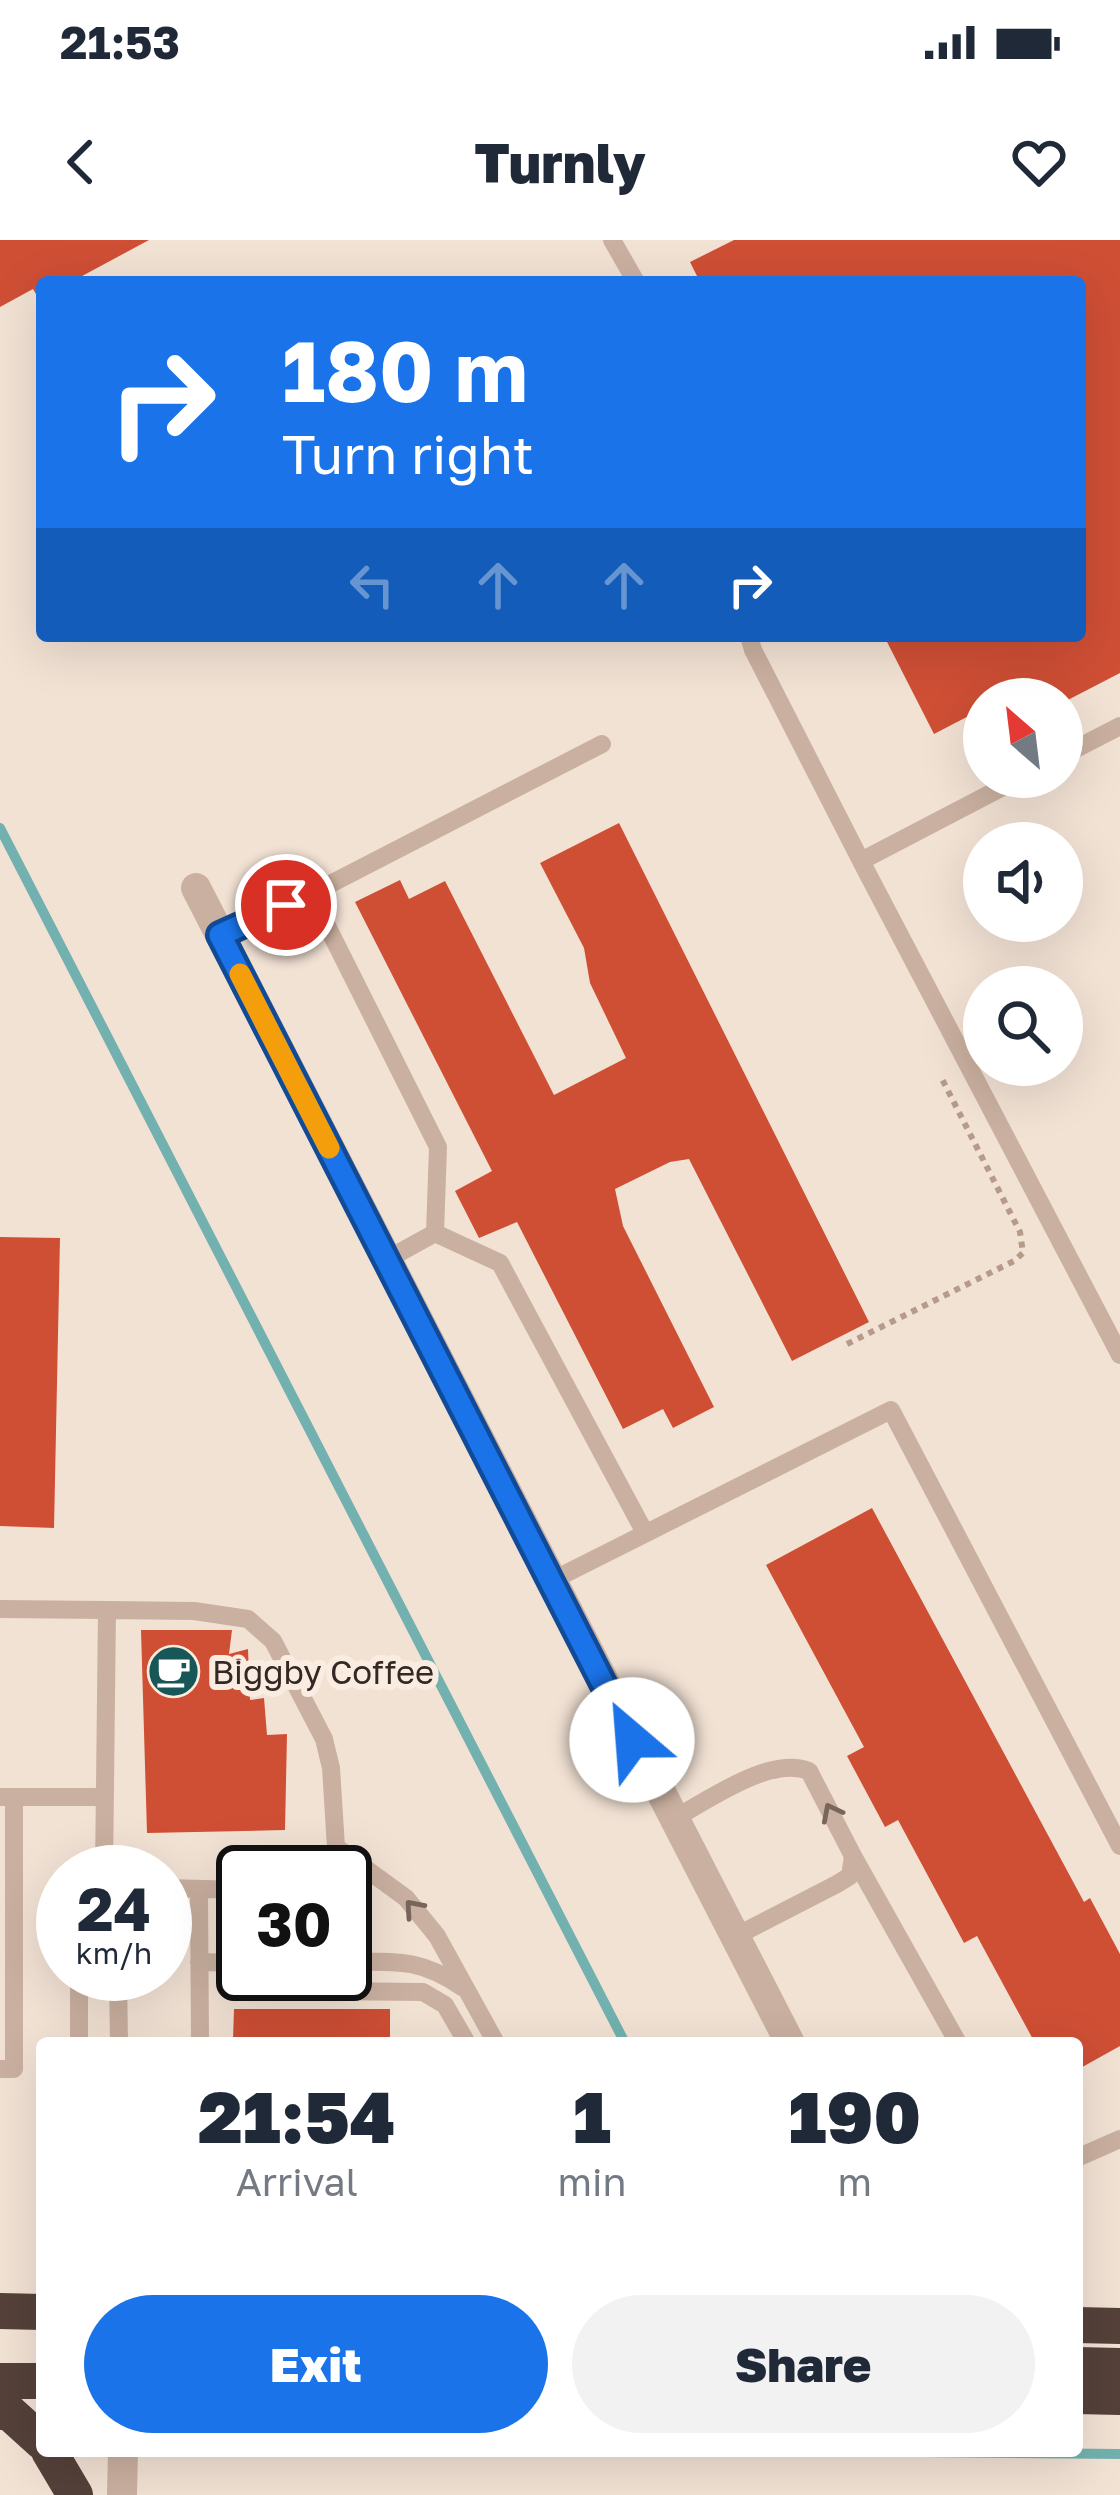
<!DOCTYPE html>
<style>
:root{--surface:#fff;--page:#f2f2f3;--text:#1f2937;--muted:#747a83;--accent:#1a73e8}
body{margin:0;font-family:"Golos Text",sans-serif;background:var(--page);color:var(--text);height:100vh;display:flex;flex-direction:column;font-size:45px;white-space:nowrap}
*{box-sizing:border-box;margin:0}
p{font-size:39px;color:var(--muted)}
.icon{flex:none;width:66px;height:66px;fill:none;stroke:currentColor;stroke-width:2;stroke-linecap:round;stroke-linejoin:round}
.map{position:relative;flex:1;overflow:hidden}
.sheet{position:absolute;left:36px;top:1797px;width:1047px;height:420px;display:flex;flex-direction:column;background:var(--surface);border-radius:12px;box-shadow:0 12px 48px #0002}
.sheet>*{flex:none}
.top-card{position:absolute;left:36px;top:36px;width:1050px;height:366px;border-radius:12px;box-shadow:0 12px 48px #0002;background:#1a73e8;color:#fff;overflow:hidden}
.needle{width:78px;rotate:332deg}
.buttons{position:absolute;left:963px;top:438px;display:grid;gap:24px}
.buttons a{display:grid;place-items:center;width:120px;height:120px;border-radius:50%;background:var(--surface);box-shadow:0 12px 48px #0002;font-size:60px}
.speed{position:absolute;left:36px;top:1605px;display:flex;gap:24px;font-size:60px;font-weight:700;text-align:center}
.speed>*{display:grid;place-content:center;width:156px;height:156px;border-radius:50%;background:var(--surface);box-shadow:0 12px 48px #0002;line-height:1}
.speed small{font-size:30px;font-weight:400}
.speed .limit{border:6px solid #111;border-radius:18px;background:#fff;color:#111}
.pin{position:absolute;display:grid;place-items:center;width:102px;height:102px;color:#fff;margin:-51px;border:6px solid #fff;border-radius:50%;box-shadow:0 3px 12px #0007}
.me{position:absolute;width:132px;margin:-66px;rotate:333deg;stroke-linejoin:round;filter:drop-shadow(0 0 9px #0008)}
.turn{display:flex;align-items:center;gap:42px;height:252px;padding:0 48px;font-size:54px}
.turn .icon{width:156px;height:156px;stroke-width:2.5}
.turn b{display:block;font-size:84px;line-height:102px}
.lanes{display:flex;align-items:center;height:114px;padding:0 48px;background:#0003;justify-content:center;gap:60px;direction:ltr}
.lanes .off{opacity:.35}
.eta{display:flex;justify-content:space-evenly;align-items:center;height:204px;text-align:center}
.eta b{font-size:72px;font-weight:800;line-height:84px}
.button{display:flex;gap:24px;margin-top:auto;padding:24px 48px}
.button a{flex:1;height:138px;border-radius:72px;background:var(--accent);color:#fff;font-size:48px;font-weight:800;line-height:138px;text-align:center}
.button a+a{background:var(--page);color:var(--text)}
.status{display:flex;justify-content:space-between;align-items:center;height:84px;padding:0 60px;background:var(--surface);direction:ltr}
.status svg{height:33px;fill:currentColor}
header{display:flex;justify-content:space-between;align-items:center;height:156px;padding:0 48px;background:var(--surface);font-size:54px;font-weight:800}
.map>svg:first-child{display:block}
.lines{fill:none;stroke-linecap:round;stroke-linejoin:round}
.stream{stroke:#72b1af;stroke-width:10}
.building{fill:#cf4f35}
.path{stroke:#b69a8a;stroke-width:6;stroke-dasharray:6 6;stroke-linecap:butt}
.lane{stroke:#cab0a0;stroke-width:18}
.street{stroke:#cab0a0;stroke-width:30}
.highway{stroke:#55413a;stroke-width:36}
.oneway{stroke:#78655c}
.route-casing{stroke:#114b97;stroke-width:30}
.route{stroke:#1a73e8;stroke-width:21}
.slow{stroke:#f59e0b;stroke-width:21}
.labels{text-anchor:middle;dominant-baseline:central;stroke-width:12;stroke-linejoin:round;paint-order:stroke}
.poi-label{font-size:33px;fill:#342824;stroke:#faece0;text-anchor:start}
</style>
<div class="status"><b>21:53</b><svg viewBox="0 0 49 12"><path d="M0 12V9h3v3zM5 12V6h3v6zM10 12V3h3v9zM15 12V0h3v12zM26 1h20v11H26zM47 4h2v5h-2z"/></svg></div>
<header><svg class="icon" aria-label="back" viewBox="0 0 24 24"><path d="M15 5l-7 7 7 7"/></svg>Turnly<svg class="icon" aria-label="heart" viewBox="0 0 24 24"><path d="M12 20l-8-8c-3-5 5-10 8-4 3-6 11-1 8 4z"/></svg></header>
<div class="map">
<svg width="1120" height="2255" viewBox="0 0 1120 2255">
<rect width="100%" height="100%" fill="#f2e2d4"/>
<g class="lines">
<!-- stream -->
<path class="stream" d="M 0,588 L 625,1803
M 826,2211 L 1120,2214"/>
</g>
<!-- building -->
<path class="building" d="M 0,0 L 149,0 L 71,42 L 42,42 L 39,59 L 33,49 L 0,67 Z
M 734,0 L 1120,0 L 1120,433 L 1062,463 L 1062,459 L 984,459 L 984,468 L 934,494 L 884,396 L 1080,396 L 1080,42 L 700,42 L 690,22 Z
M 619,583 L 869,1082 L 792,1121 L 689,919 L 670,922 L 615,949 L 623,986 L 714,1167 L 673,1188 L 663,1169 L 623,1189 L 517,982 L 479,998 L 455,951 L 492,931 L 355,662 L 400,640 L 409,659 L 445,641 L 554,855 L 626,818 L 590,743 L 584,708 L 540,623 Z
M 0,997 L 60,998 L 54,1288 L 0,1286 Z
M 872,1268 L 1084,1662 L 1090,1658 L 1120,1714 L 1120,1806 L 1077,1830 L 1077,1803 L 1035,1803 L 977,1696 L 964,1703 L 898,1580 L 885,1587 L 847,1516 L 864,1507 L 766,1325 Z
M 141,1390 L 232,1390 L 229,1414 L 248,1409 L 250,1460 L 264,1458 L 267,1495 L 287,1494 L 285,1590 L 147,1593 Z
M 234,1769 L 390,1769 L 390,1803 L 245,1803 L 233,1800 Z"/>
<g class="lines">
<!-- path -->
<path class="path" d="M 847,1104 L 1014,1021 L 1023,1013 L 1020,992 L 942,839"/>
<!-- lane -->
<path class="lane" d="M 612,0 L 636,42
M 749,396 L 753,410 L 861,621
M 1062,516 L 1120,486
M 1022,537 L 861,621 L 1120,1115
M 311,654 L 602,504
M 220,695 L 311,654 L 438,907 L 435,993
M 386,1020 L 435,993 L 500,1023 L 644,1291
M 551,1341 L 891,1170 L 1120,1606
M 0,1369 L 107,1370 L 104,1632
M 107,1370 L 194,1371 L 248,1379 L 273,1401 L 324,1499 L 331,1528 L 336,1607 L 320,1632
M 0,1557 L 104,1557
M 673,1579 C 709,1560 771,1515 809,1531 L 853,1616 L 850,1636 L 837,1644 L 734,1697
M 336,1607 L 406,1658 L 437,1696 L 496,1803
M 853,1616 L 958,1803
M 165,1648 L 243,1650
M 199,1649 L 200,1803
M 199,1722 L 243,1723
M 345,1722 C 395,1722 418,1717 462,1747
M 118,1734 L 119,1803
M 264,1734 L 296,1751
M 324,1751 L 423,1752 L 445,1765 L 467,1803
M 79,1803 L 79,1734
M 0,1829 L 14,1829 L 14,1557
M 1077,1918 L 1120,1899"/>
<!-- street -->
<path class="street" d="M 196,648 L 790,1803
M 122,2255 L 123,2211"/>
<!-- highway -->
<path class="highway" d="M 0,2071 L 42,2072
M 1077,2085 L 1120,2086
M 1077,2125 L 1120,2126
M 0,2141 L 42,2141
M 1077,2156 L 1120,2157
M 0,2172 L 9,2172 L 42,2202
M 49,2211 L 75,2255"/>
</g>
<!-- one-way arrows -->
<defs><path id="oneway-chevron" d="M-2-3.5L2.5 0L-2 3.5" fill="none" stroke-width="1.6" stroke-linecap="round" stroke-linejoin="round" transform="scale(3)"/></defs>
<g class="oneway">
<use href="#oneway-chevron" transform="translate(831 1572) rotate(-117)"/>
<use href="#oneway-chevron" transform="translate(413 1668) rotate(-131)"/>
</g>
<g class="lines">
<defs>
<path id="route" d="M 286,665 L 220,695 L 632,1500"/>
</defs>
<!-- route casing -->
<use href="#route" class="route-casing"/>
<!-- route -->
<use href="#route" class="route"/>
<!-- slow -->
<path class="slow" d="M 240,734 L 329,908"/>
</g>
<!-- icons -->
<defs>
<symbol id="cafe-disc" viewBox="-11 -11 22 22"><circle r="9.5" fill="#175757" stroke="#faece0"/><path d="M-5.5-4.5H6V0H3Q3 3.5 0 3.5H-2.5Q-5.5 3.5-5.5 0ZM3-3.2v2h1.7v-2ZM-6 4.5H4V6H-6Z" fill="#fff"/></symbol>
</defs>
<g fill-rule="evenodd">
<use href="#cafe-disc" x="144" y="1402" width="59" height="59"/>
</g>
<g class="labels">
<!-- poi labels -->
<g class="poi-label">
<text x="212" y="1431">Biggby Coffee</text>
</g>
</g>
</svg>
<div class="buttons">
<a><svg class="needle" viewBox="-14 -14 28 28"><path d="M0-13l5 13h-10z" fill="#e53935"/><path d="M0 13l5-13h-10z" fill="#747a83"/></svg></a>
<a><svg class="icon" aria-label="sound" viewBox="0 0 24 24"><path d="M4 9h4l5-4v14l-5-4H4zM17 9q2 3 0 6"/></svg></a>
<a><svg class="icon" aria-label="search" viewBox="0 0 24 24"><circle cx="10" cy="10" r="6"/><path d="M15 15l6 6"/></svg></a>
</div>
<div class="speed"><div>24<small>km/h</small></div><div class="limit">30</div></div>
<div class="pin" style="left:286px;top:665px;background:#d93025"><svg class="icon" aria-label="arrive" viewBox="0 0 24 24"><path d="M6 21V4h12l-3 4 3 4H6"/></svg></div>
<svg class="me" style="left:632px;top:1500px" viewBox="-20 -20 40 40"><circle r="19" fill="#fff"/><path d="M0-13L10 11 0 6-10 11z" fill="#1a73e8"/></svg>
<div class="top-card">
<div class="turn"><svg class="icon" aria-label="right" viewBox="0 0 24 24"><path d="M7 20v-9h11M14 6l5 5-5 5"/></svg><div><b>180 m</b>Turn right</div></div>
<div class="lanes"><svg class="icon off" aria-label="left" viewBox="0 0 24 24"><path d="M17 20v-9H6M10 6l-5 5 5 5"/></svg><svg class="icon off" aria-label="ahead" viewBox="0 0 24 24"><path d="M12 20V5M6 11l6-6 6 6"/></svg><svg class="icon off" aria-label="ahead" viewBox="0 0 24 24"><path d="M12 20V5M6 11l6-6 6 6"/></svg><svg class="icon" aria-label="right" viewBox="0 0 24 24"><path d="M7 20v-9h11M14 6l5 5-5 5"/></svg></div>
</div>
<section class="sheet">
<div class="eta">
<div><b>21:54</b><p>Arrival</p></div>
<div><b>1</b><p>min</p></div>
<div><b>190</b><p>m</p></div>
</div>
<div class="button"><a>Exit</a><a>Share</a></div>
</section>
</div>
